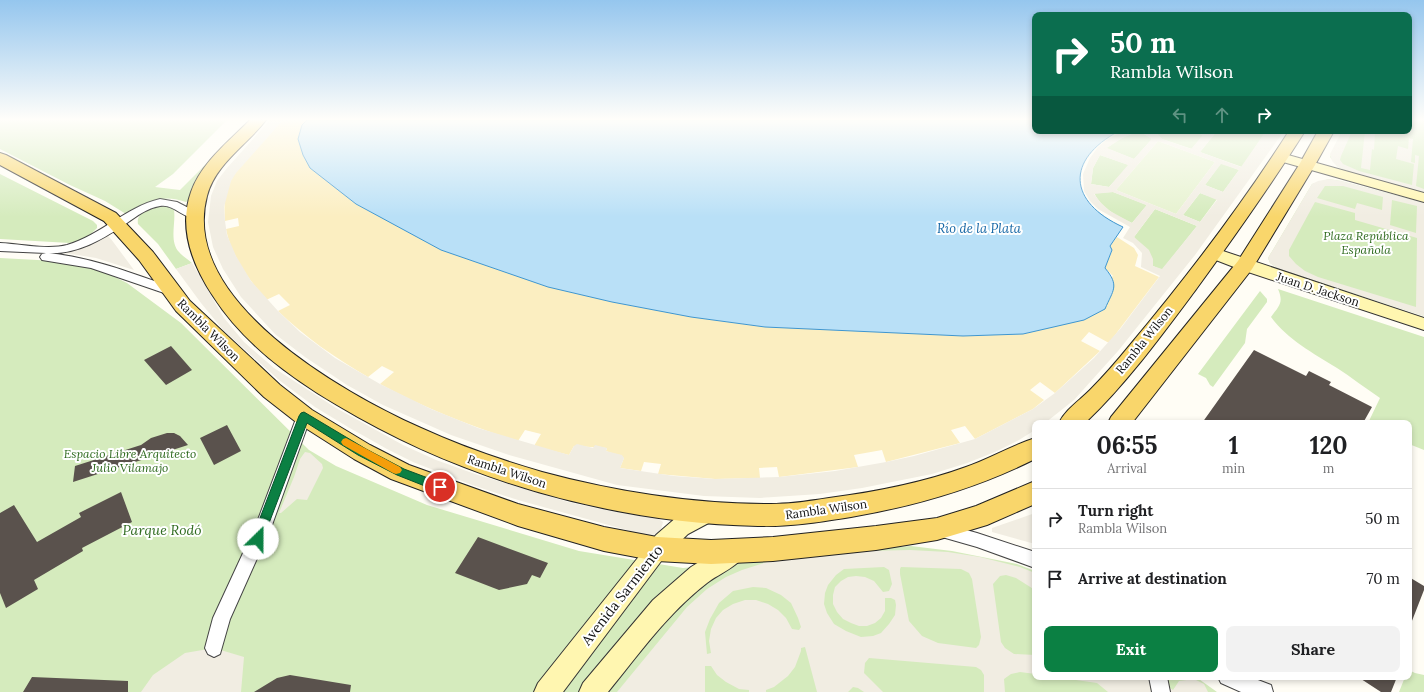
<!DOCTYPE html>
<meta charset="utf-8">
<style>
:root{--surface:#fff;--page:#f2f2f2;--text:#202124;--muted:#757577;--line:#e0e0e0;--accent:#0b8043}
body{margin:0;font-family:Lora,serif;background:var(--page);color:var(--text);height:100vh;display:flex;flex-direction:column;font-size:15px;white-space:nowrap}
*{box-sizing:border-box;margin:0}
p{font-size:13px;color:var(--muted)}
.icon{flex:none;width:22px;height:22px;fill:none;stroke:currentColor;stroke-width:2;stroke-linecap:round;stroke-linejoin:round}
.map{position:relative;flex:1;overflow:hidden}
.side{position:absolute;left:1032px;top:420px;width:380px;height:260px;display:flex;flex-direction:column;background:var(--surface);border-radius:8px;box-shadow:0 2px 6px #0003}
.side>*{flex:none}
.hud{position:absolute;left:1032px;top:12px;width:380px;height:122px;border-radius:8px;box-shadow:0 2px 6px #0003;background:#0b6e4f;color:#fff;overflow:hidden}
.pin{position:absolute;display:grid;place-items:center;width:34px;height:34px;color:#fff;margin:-17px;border:2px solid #fff;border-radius:50%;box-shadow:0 1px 4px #0007}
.me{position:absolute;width:44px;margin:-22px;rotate:23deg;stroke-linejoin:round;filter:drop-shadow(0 0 3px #0008)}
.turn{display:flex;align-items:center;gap:14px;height:84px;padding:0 12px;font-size:18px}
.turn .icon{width:52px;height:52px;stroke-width:2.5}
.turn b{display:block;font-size:28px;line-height:34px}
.lanes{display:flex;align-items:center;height:38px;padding:0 12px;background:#0003;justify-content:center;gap:20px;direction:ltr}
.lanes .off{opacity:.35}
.eta{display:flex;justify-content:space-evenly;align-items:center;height:68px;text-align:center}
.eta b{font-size:24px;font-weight:800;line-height:28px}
.button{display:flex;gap:8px;margin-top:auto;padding:8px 12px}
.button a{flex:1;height:46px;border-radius:8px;background:var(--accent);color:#fff;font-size:16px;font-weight:800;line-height:46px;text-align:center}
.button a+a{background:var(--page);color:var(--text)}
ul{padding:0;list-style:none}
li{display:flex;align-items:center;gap:12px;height:60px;padding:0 12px;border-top:1px solid var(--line)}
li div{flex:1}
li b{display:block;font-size:15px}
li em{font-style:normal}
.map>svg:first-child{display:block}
.green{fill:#d5ebbd}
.sand{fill:#fbeec1}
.pitch{fill:#e6f2cf}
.plaza{fill:#f1ede2;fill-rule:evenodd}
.water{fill:#b9e0f7;stroke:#3f96cf}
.building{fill:#5a524d}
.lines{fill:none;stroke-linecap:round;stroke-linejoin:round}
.street-casing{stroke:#444;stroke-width:2}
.secondary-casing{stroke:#333;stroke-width:2}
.primary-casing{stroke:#222;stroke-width:2}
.street{fill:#fff;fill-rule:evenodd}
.secondary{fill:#fff6b0;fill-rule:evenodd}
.primary{fill:#f9d66b;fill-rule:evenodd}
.route{fill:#0b8043;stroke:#07532c}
.slow{fill:#f59e0b}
.labels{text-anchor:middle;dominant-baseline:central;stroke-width:4;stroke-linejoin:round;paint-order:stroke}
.park-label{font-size:12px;font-style:italic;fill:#2f6b1f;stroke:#fff}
.street-label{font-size:12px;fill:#111;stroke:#fff}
.water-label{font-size:13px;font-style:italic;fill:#1768a6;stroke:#fff}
.near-park-label{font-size:14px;font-style:italic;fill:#2f6b1f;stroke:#fff}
.near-street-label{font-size:14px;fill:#111;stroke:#fff}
</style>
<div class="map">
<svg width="1424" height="692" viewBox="0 0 1424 692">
<rect width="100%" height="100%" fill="#fffdf5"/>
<!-- green -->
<path class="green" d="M 0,120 L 227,120 L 173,174 L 155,187 L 180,190 L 215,155 L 197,178 L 188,201 L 186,202 C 157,192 150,205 126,214 L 105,201 L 70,185 L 0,149 Z
M 1409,120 L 1424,120 L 1424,192 L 1350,172 L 1338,167 L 1330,157 L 1342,131 L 1409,131 Z
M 1139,131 L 1152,139 L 1134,159 L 1106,148 L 1122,138 Z
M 1154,131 L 1188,131 L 1203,135 L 1192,149 L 1162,139 Z
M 1217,131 L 1238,133 L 1256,131 L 1264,134 L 1242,167 L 1200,152 Z
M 1100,155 L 1129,165 L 1109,187 L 1091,184 L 1093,168 Z
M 1221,163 L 1239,170 L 1223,192 L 1205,185 Z
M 0,174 L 93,221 L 97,225 L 97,228 L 89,236 L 82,240 L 70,243 L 0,239 Z
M 1329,179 L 1341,181 L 1424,203 L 1424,316 L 1279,269 L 1270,263 L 1268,258 L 1312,184 Z
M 1113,192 L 1147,205 L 1132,223 C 1117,216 1101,208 1094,193 Z
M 1200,193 L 1217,199 L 1200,222 L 1183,215 Z
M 156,206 L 167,206 L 174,210 C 176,223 169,241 179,252 C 182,256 188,259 192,263 L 176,269 L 158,244 L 138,224 C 136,213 148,210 156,206 Z
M 1155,209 L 1197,226 L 1162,270 L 1153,266 L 1153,263 L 1134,237 Z
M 0,258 L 56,261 L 87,266 L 109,274 L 127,283 L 181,323 L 309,450 L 336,466 L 427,505 L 579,551 L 683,568 L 766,560 L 801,554 L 911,546 L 952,551 L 1017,564 L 1035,571 L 1035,677 L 1196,677 L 1217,692 L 0,692 Z
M 1278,289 L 1424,337 L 1424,450 L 1409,444 L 1409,423 L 1368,423 L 1380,398 C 1365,388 1351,377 1337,368 C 1313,353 1288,340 1271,317 C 1279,306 1284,303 1278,289 Z
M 1260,291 L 1267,299 L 1267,302 L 1247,329 L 1245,343 L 1213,387 L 1210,385 L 1206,378 L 1198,374 Z
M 1409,670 L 1415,673 L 1424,675 L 1424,692 L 1399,692 L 1405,677 L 1409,677 Z"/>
<!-- sand -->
<path class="sand" d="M 283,120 L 307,120 L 302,125 L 310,168 L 356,204 L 441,250 L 549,287 L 612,302 L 691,317 L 765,327 L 963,336 L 1023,334 L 1051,327 L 1113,276 L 1105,268 L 1112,251 L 1110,246 L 1117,237 L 1134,248 L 1138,255 L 1135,266 L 1159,277 L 1109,343 L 1089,332 L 1081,341 L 1100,351 L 1055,393 L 1040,382 L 1030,390 L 1044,400 L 1033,409 L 975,439 L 965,426 L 951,430 L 960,443 L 886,462 L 882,450 L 854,455 L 858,467 L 779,477 L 777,467 L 759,468 L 760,478 L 715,479 L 658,474 L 661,464 L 644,462 L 641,471 L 620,468 L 624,458 L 606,451 L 607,448 L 574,446 L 569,455 L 534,446 L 541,434 L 525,430 L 518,441 C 470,426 424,408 380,384 L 394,372 L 382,366 L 368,377 C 335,358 305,337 278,311 L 290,305 L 279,294 L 266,300 C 249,279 231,256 226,229 L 239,226 L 238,218 L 225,221 C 224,208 224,194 230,182 C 240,163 268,136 283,120 Z"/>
<!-- pitch -->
<path class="pitch" d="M 1158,141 L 1215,162 L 1176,214 L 1116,190 Z"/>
<!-- plaza -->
<path class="plaza" d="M 270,120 L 283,120 L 236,173 L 231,181 L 224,207 L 225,221 L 227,235 L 236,256 L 251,281 L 278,311 L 300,332 L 335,358 L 380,384 L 431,409 L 478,428 L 569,455 L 574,446 L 577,444 L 593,448 L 595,445 L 607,448 L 606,451 L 622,455 L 624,458 L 620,468 L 674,476 L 715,479 L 779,477 L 835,471 L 886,462 L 914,456 L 975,439 L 1033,409 L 1055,393 L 1094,358 L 1121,328 L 1160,276 L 1141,267 L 1142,253 L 1133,243 L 1123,238 L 1130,227 L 1098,209 L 1090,201 L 1084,191 L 1083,174 L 1090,158 L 1098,147 L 1105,141 L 1121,132 L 1139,131 L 1122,138 L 1107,148 L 1134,159 L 1152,139 L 1140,131 L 1154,131 L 1162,139 L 1191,149 L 1203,135 L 1188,131 L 1205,133 L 1207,131 L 1217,131 L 1200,152 L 1241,167 L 1264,134 L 1256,131 L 1284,131 L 1195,255 L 1118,351 L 1074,400 L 1045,423 L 1035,423 L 1035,430 L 1019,440 L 995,452 L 967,463 L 932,474 L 862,488 L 820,494 L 760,498 L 704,496 L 617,485 L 509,455 L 451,435 L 383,405 L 347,385 L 305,357 L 275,334 L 241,297 L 223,269 L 213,247 L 208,222 L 211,196 L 217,181 L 227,168 ZM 1158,141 L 1215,162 L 1176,214 L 1116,190 ZM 1100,155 L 1128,165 L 1109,187 L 1091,184 L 1093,168 ZM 1221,164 L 1239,170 L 1223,192 L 1205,185 ZM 1113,192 L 1146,205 L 1146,206 L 1132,223 L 1110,211 L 1101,203 L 1094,194 ZM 1200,193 L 1217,200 L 1200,222 L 1183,215 ZM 1155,209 L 1197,226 L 1162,269 L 1153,266 L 1153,259 L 1149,250 L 1134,237 Z
M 1342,131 L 1352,131 L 1341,156 L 1340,160 L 1343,164 L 1359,171 L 1412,185 L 1414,164 L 1396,159 L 1398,146 L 1408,149 L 1409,138 L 1413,139 L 1411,162 L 1415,163 L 1415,155 L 1419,156 L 1416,186 L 1424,189 L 1424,192 L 1357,174 L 1338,167 L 1332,161 L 1330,154 Z
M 1365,131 L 1385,131 L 1385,134 L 1373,132 L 1375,133 L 1374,150 L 1372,149 L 1370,170 L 1361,168 Z
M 1329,179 L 1341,181 L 1424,203 L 1424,316 L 1279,269 L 1270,263 L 1268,258 L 1312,184 L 1318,181 ZM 1325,186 L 1343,186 L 1383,197 L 1382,210 L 1357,203 L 1355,209 L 1317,198 ZM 1392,200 L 1417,206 L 1416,233 L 1390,225 ZM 1315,202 L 1355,213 L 1355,220 L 1417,238 L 1416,307 L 1318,277 L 1305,271 L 1296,264 L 1289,256 L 1289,250 Z
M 107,235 L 111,239 L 134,270 L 96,258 L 59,252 Z
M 192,263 L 224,318 L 244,342 L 274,368 L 336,408 L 403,445 L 436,460 L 478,475 L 568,502 L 615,512 L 657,518 L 663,522 L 660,533 L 655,537 L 652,537 L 518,500 L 472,485 L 413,462 L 387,449 L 348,427 L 315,407 L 279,380 L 224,331 L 201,303 L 176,269 Z
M 305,452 L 310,453 L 322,464 L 323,468 L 307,500 L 297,499 L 281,513 L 279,513 L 294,477 L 300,459 Z
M 1035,513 L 1035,544 L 992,532 L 992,528 Z
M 910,550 L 948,552 L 980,557 L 1020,567 L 1035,573 L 1035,590 L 1016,578 L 1006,575 L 1000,576 L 993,584 L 1001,642 L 1005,648 L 1014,654 L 1035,655 L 1035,674 L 1020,672 L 1011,674 L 1004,679 L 1005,692 L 984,692 L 984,675 L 981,670 L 976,667 L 869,658 L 865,663 L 864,673 L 883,692 L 864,692 L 858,688 L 853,687 L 848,692 L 817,692 L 805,647 L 801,648 L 801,651 L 795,667 L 788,676 L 774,687 L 766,690 L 766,692 L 749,692 L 749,690 L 739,689 L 726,682 L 717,675 L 711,666 L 705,666 L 705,692 L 617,692 L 687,607 L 707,589 L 726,577 L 742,570 L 767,562 L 801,556 L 866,551 ZM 884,567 L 889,570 L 892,584 L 889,591 L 883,592 L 874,581 L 865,577 L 856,576 L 848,577 L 841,581 L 835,587 L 833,595 L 833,604 L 837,612 L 843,619 L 851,623 L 859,626 L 867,626 L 875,623 L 881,618 L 885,611 L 885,598 L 891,598 L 895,600 L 896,605 L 895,615 L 889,624 L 881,633 L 873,636 L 861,637 L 846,631 L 834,624 L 827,613 L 824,604 L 825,593 L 828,585 L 836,575 L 844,569 ZM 901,567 L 961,569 L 969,573 L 972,579 L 981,637 L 979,645 L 976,648 L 938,643 L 922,636 L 909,621 L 900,574 L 900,569 ZM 753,587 L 766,588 L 781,595 L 791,603 L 798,618 L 801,627 L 799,630 L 792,629 L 786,618 L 778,610 L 768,604 L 756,600 L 745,600 L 733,604 L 723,610 L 716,618 L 711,629 L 709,641 L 711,653 L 707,654 L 705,632 L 710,619 L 719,603 L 733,591 Z
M 214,648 L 244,657 L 241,692 L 141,692 L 153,675 L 185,653 Z
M 1055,677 L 1154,677 L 1173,690 L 1179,681 L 1194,679 L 1204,684 L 1208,692 L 1108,692 L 1097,683 Z"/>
<!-- water -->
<path class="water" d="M 307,120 L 1035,120 L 1035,131 L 1119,131 C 1065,160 1068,202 1123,227 L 1110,246 L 1112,250 L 1105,268 C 1120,286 1113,290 1105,309 L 1084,320 L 1023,334 L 963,336 L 765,327 L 691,317 L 612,302 L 548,287 L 441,250 L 356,204 L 310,168 L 303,155 L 298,139 L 302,125 Z"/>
<!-- building -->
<path class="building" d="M 171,346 L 192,370 L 166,385 L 144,360 Z
M 1254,350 L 1306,376 L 1309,371 L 1331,382 L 1329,385 L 1372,407 L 1363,423 L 1202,423 Z
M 227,425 L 241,451 L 214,465 L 200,438 Z
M 167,433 L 174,433 L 180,436 L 188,445 L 73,482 L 75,466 L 141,445 L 151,438 Z
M 121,492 L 132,522 L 82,548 L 83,551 L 34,580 L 38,589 L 6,608 L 0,593 L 0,513 L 14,505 L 37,542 L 81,517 L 79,513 Z
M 478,537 L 548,563 L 540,578 L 532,575 L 527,584 L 499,590 L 455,573 Z
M 1409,577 L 1424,586 L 1424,590 L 1410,626 Z
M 290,675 L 351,685 L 350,692 L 254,692 L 277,678 Z
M 32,677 L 128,681 L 128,692 L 23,692 Z
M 1358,677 L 1397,677 L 1391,692 L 1381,692 Z"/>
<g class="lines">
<defs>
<path id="street" d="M 160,199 L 177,202 L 200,214 L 201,216 L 200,218 C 186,222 174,203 160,206 C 147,208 137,216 127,223 C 103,239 77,255 47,253 C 92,257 133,274 175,288 L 177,291 L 175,294 L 171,295 L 167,294 L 91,268 L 42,260 L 40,257 L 42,254 L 46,253 L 0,251 L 0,243 C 20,244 48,250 67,245 C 101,235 126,207 160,199 Z
M 304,410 L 309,412 L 311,416 L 272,525 L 230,619 L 220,654 L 214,657 L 208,654 L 205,648 L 213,618 L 256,525 L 297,416 L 299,412 Z
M 941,523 L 977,533 L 1035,552 L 1035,568 L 977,547 L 935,535 L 933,530 L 935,525 Z
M 1149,677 L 1167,677 L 1170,692 L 1152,692 Z
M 1218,677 L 1250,677 L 1271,685 L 1273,692 L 1241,692 L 1221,683 Z"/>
<path id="secondary" d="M 1281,153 L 1424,193 L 1424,202 L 1276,160 L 1274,157 L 1276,154 Z
M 1214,248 L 1424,318 L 1424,330 L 1239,269 L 1208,257 L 1206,253 L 1208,249 Z
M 708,503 L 716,505 L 719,512 L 716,519 L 688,534 L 665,556 L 563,692 L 534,692 L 538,683 L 656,535 L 678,516 Z
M 736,541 L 744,544 L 747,551 C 740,566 720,573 707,583 C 668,613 639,654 608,692 L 579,692 L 583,683 L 653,600 L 691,567 L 728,544 Z"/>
<path id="primary" d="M 250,120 L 266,120 C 247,145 215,164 207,196 C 179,301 343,393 421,428 C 460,446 501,460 542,472 C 616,492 694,504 771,504 C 791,504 810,501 829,498 C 875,492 922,483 966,467 C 989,459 1011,446 1035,438 L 1035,459 C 977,488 915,506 851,517 C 820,522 789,527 758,526 C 612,523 462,480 337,405 C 290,377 243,343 213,296 C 193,266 178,228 191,192 C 201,163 229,141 250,120 Z
M 1289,131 L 1305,131 C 1271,185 1234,237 1197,288 C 1162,335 1127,383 1085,423 L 1059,423 C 1065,410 1079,401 1090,390 C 1104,376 1117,361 1130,345 C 1187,277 1241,206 1289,131 Z
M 1318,131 L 1334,131 L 1315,165 L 1252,269 L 1132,423 L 1108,423 L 1111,417 L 1238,261 L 1299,165 Z
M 0,153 L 6,155 L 116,213 L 153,252 L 190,301 L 280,385 L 312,410 L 370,445 L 409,465 L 518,504 L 604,527 L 657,537 L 711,540 L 773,537 L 876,526 L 937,518 L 976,506 L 1035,481 L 1035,504 L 987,525 L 937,540 L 876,550 L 773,561 L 711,564 L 657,561 L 604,551 L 518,526 L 391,479 L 354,459 L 296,422 L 264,397 L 176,311 L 139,260 L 104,221 L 0,165 Z"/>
</defs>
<!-- street casing -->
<use href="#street" class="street-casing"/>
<!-- secondary casing -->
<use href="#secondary" class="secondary-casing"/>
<!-- primary casing -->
<use href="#primary" class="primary-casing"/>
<!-- street -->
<use href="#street" class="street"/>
<!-- secondary -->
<use href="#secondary" class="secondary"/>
<!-- primary -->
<use href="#primary" class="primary"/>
</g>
<!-- sky -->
<linearGradient id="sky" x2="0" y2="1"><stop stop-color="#95c6ee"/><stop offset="0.55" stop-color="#fffefa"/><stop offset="1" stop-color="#fffefa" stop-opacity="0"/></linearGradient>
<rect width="1424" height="217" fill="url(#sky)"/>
<!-- route -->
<path class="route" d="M 304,412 L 366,449 L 404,469 L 444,484 L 446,487 L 444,491 L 440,492 L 397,475 L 358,455 L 307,423 L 263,539 L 262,542 L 258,544 L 254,542 L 252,539 L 299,416 L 301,413 Z"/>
<!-- slow -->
<path class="slow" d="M 346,438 L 400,467 L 402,470 L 400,473 L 396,474 L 393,473 L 343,445 L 341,442 L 343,439 Z"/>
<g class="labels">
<!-- park labels -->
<g class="park-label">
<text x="1366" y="235">Plaza República<tspan x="1366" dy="14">Española</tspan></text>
<text x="130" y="453">Espacio Libre Arquitecto<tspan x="130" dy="14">Julio Vilamajo</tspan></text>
</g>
<!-- street labels -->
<g class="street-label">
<text transform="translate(1318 289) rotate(18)">Juan D. Jackson</text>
<text transform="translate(209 330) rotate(45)">Rambla Wilson</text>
<text transform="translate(1144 340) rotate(-51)">Rambla Wilson</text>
<text transform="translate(507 471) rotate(18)">Rambla Wilson</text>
<text transform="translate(826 509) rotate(-8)">Rambla Wilson</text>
</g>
<!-- water labels -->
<g class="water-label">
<text x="979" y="228">Río de la Plata</text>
</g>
<!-- near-park labels -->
<g class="near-park-label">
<text x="162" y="530">Parque Rodó</text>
</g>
<!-- near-street labels -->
<g class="near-street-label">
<text transform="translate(622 595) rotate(-52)">Avenida Sarmiento</text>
</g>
</g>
</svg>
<div class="pin" style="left:440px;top:487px;background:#d93025"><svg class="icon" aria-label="arrive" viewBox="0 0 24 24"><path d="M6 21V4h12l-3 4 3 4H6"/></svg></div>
<svg class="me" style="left:258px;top:539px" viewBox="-20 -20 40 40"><circle r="19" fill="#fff"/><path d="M0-13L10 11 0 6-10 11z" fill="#0b8043"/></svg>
<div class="hud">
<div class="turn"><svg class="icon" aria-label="right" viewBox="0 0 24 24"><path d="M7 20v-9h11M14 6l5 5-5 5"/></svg><div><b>50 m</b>Rambla Wilson</div></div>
<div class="lanes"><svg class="icon off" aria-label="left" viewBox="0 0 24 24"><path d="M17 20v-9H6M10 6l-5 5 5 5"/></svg><svg class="icon off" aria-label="ahead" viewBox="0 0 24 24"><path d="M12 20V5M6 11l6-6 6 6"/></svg><svg class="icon" aria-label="right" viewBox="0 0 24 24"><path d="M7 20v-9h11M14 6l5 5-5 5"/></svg></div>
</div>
<section class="side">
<div class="eta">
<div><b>06:55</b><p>Arrival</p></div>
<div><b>1</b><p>min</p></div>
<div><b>120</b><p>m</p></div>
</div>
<ul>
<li><svg class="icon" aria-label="right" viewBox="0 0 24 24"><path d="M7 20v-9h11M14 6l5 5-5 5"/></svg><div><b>Turn right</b><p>Rambla Wilson</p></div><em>50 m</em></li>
<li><svg class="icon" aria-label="arrive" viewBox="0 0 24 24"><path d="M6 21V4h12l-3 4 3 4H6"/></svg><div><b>Arrive at destination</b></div><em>70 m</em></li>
</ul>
<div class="button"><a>Exit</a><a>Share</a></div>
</section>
</div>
